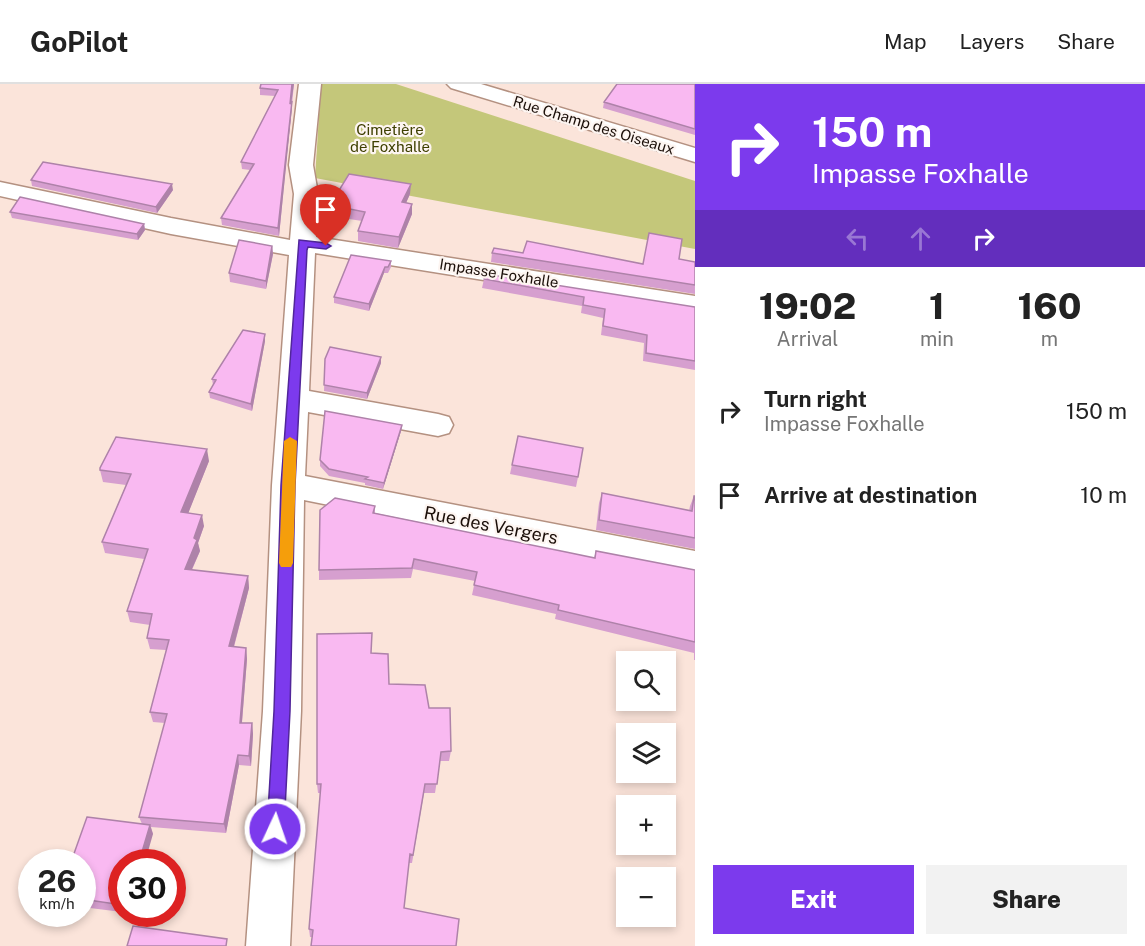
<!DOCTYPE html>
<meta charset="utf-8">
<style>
:root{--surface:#fff;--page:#f2f2f2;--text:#222;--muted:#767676;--line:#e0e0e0;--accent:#7c3aed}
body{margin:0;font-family:"Public Sans",sans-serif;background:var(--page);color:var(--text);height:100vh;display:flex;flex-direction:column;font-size:22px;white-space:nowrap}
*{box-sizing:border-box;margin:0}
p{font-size:20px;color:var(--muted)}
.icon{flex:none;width:33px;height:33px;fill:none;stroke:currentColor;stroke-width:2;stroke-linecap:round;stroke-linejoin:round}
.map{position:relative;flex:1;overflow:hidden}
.drawer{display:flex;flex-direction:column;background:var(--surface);width:450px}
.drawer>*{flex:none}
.guide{background:#7c3aed;color:#fff;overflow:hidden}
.tools{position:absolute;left:616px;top:567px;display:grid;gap:12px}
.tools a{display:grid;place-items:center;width:60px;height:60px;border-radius:0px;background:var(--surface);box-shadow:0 3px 9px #0003;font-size:30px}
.speed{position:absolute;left:18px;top:765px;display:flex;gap:12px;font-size:30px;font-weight:700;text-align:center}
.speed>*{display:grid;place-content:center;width:78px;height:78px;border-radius:50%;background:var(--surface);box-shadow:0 3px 9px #0003;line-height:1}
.speed small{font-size:15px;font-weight:400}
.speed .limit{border:9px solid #d22;background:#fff;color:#111}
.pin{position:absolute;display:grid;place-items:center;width:51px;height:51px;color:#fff;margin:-62px -26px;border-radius:50% 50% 50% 0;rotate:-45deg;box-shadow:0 0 6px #0007}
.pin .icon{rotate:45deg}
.me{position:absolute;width:66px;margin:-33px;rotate:3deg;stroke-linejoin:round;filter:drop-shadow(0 0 4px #0008)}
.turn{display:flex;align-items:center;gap:21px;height:126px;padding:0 18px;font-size:27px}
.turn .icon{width:78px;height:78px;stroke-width:2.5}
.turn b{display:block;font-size:42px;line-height:51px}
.lanes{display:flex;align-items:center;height:57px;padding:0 18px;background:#0003;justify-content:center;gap:30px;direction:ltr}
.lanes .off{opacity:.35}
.eta{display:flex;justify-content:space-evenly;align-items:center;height:102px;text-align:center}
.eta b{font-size:36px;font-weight:800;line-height:42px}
.action{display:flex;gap:12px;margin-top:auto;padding:12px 18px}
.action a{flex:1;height:69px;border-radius:0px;background:var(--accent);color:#fff;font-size:24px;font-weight:800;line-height:69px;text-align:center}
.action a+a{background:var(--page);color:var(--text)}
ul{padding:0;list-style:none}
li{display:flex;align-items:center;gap:18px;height:84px;padding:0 18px}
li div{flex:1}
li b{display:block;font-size:22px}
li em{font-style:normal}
header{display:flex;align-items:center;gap:36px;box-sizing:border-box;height:84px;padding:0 30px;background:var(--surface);border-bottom:2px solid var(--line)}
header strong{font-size:28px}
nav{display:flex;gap:33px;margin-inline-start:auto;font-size:21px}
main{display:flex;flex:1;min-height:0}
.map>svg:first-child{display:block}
.green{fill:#c4c77a}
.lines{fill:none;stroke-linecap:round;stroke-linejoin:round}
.minor-casing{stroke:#b49181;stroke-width:3}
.minor{fill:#fff;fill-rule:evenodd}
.wall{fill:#d69fcf}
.shaded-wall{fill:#ae82a9}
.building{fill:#f9b9f1;stroke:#ae82a9;stroke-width:1.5}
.route{fill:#7c3aed;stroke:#51269a;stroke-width:1.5}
.slow{fill:#f59e0b}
.labels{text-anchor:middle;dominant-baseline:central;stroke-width:4.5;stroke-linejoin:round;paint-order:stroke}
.far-street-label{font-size:15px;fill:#1b0f09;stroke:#fdf5f1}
.far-park-label{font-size:15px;fill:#3e3f00;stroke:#fdf5f1}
.street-label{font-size:18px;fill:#1b0f09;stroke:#fdf5f1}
</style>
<header>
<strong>GoPilot</strong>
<nav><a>Map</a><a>Layers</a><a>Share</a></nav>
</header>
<main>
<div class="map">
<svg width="695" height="862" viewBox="0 0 695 862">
<rect width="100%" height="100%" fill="#fbe4da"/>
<!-- green -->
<path class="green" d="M 321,0 L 396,0 L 695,97 L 695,165 L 315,94 Z"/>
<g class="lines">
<defs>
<path id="minor" d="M 299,0 L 321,0 L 313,81 L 318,110 L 316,153 L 695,212 L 695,230 L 315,169 L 309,307 L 438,330 L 449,333 L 453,341 L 449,349 L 438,352 L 308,328 L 305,392 L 695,467 L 695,495 L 304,416 L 301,627 L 290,862 L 246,862 L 263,627 L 272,401 L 289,171 L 171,150 L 0,112 L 0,98 L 171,134 L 290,156 L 294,110 L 289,81 Z
M 447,0 L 481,0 L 695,64 L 695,78 L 451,4 Z"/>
</defs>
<!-- minor casing -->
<use href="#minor" class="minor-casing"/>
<!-- minor -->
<use href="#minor" class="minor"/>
</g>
<!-- wall -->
<path class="wall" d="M 261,0 L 294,0 L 279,152 L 222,141 L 221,134 L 250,86 L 242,85 L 241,78 L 275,12 L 260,11 L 260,4 Z
M 695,0 L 695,51 L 603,24 L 604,18 Z
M 31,96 L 173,106 L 157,129 L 32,102 Z
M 410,110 L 406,119 L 412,120 L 412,130 L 398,164 L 358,157 L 358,147 L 362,137 L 330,132 L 330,121 Z
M 10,128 L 144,140 L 145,146 L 138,156 L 12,134 Z
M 649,149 L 679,175 L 695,178 L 695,210 L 491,178 L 492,169 L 523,169 L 643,180 Z
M 272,162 L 273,170 L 266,205 L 230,198 L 229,189 Z
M 391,177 L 391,183 L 388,189 L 384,189 L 369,227 L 334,219 L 334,213 Z
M 484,195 L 695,223 L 695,286 L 643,277 L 644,259 L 601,251 L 603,234 L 581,229 L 582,222 L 482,204 Z
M 265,257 L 252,327 L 210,314 L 209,308 L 213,301 L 212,295 Z
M 325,275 L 381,279 L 367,315 L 324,307 Z
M 402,341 L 401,347 L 383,405 L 365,401 L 365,399 L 329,392 L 320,382 L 320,376 Z
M 518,352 L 578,393 L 576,403 L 510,390 Z
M 209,377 L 188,429 L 204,442 L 198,459 L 200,467 L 192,486 L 248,492 L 249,504 L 234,563 L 246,564 L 247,575 L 242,639 L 252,639 L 253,650 L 251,682 L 239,681 L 226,749 L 151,743 L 153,750 L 122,778 L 122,828 L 82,823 L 82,778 L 142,740 L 139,733 L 165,639 L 153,638 L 150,628 L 166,566 L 150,565 L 147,554 L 150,541 L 130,538 L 127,527 L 144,475 L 105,469 L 102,458 L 126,401 L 103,398 L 100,386 Z
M 602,409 L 689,427 L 690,422 L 694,412 L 695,412 L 695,465 L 596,446 L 599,419 Z
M 375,422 L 375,429 L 594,474 L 596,467 L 695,486 L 695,576 L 694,576 L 694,569 L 555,535 L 556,530 L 472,511 L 475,497 L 413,485 L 411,494 L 319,496 L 319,486 Z
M 371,569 L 389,600 L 429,624 L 451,667 L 449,677 L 440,677 L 435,709 L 424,709 L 412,779 L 409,779 L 312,853 L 310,853 L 309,845 L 321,709 L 318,709 L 317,700 Z"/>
<!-- shaded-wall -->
<path class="shaded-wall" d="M 292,0 L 294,0 L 290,27 L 290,20 Z
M 292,17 L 292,24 L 279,152 L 278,144 Z
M 172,100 L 173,106 L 157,129 L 156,123 Z
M 411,100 L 410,110 L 402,128 L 402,118 Z
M 412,120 L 412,130 L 398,164 L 399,153 Z
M 144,140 L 145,146 L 138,156 L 137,150 Z
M 272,162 L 273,170 L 266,205 L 266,197 Z
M 385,183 L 384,189 L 369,227 L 369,220 Z
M 265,250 L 265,257 L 252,327 L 251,320 Z
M 381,273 L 381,279 L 367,315 L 367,309 Z
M 402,341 L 401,347 L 383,405 L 384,399 Z
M 207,365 L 209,377 L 184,440 L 181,428 Z
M 202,431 L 204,442 L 198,459 L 200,467 L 187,496 L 185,485 L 194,454 Z
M 248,492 L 249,504 L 231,573 L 229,562 Z
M 246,564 L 247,575 L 241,649 L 240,639 Z
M 252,639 L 253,650 L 251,682 L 249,672 Z
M 238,671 L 239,681 L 226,749 L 224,740 Z
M 150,741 L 153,750 L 145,778 L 139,778 Z"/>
<!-- building -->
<path class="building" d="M 261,0 L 292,0 L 290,20 L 292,17 L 278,144 L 221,134 L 254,80 L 241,78 L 278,6 L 260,4 Z
M 617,0 L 695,0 L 695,45 L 604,18 Z
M 43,78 L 172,100 L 156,123 L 31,96 Z
M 349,90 L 411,100 L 402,118 L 412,120 L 399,153 L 358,147 L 365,128 L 330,121 Z
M 20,113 L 144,140 L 137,150 L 10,128 Z
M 649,149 L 682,155 L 679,175 L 695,178 L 695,201 L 492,169 L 494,164 L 523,169 L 527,157 L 643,180 Z
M 239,156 L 272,162 L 266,197 L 229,189 Z
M 351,171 L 391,177 L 388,183 L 385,183 L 369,220 L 334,213 Z
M 485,190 L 695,223 L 695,277 L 646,269 L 647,251 L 603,242 L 605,225 L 583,221 L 584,213 L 484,195 Z
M 243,246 L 265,250 L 251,320 L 209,308 L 216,296 L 212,295 Z
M 330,263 L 381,273 L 367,309 L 324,301 L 325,275 Z
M 325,327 L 402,341 L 384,399 L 365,395 L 368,393 L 329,385 L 320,376 Z
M 518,352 L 583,364 L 578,393 L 512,381 Z
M 116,353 L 207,365 L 181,428 L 202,431 L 194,454 L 197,456 L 185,485 L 248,492 L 229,562 L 246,564 L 240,639 L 252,639 L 249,672 L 238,671 L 224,740 L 139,733 L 167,630 L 150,628 L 169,556 L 147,554 L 152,530 L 127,527 L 148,465 L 102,458 L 131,390 L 100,386 L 100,384 Z
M 602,409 L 692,427 L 694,412 L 695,412 L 695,454 L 599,436 Z
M 335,414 L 375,422 L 373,429 L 566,468 L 595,474 L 596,467 L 695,486 L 695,558 L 558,526 L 559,521 L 474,501 L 477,488 L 414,475 L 412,484 L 319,486 L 320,426 Z
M 372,549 L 371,569 L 388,570 L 389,600 L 425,601 L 429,624 L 450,624 L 451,667 L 441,668 L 437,700 L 425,700 L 413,771 L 410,770 L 404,824 L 459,835 L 456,862 L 311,862 L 313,846 L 309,845 L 321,700 L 317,700 L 317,550 Z
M 87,733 L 150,741 L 139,778 L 122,778 L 122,821 L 82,815 L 82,778 L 71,778 Z
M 133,842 L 227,855 L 226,862 L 127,862 Z"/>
<!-- route -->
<path class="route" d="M 299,156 L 326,159 L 331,162 L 326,165 L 308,163 L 307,166 L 295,401 L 290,627 L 284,745 L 281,751 L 275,753 L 269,751 L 267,745 L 274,627 L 281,401 Z"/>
<!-- slow -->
<path class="slow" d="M 290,353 L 297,357 L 293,479 L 291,483 L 281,483 L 279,479 L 284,357 Z"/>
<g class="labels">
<!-- far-street labels -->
<g class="far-street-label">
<text transform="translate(594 41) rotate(17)">Rue Champ des Oiseaux</text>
<text transform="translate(499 189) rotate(9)">Impasse Foxhalle</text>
</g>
<!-- far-park labels -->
<g class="far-park-label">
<text x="390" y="45">Cimetière<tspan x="390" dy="17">de Foxhalle</tspan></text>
</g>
<!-- street labels -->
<g class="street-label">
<text transform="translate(491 441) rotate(11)">Rue des Vergers</text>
</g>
</g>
</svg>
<div class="tools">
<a><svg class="icon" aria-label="search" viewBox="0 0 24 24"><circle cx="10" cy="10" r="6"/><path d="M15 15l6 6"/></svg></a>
<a><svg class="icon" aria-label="layers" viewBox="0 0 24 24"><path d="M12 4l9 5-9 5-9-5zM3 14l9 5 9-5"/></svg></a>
<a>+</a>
<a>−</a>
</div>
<div class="speed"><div>26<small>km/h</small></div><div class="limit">30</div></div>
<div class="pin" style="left:326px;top:162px;background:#d93025"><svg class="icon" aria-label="arrive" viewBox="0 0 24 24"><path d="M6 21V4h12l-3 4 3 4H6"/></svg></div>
<svg class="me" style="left:275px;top:745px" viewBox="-20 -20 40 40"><circle r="17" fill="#7c3aed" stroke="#fff" stroke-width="3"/><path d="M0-11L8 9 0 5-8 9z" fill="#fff"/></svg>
</div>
<section class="drawer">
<div class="guide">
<div class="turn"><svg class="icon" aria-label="right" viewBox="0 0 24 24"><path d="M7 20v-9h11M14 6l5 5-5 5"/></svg><div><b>150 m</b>Impasse Foxhalle</div></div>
<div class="lanes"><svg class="icon off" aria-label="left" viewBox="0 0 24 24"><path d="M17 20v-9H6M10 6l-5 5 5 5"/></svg><svg class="icon off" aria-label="ahead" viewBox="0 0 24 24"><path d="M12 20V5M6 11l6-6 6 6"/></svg><svg class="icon" aria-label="right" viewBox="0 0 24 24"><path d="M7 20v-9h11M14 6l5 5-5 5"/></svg></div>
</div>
<div class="eta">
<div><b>19:02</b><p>Arrival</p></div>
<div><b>1</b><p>min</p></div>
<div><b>160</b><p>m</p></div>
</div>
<ul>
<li><svg class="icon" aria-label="right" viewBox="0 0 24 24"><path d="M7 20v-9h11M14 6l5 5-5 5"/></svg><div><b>Turn right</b><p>Impasse Foxhalle</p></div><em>150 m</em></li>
<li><svg class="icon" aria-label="arrive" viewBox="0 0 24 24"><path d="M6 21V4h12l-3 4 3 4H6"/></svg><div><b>Arrive at destination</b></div><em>10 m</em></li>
</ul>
<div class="action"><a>Exit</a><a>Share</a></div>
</section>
</main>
